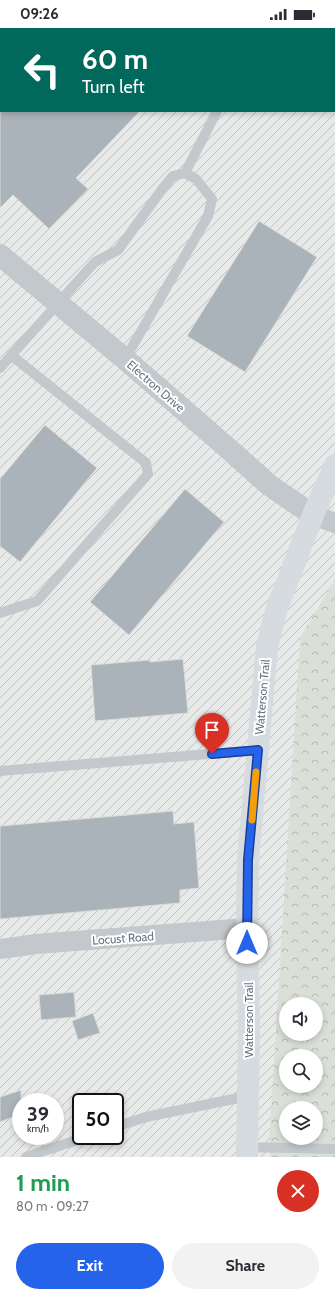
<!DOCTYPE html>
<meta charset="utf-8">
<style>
:root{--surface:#fff;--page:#f2f2f3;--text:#2b2b33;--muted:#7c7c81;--accent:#2563eb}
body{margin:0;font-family:Cabin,sans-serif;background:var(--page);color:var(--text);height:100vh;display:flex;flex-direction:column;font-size:15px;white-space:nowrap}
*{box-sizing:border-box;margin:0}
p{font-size:13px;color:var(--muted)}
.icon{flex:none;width:22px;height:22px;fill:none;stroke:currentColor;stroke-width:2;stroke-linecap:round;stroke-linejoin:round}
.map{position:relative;height:1129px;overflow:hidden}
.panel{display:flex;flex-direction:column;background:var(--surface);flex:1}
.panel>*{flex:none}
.banner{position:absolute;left:0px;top:0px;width:335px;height:84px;box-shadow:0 2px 6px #0003;background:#00695c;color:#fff;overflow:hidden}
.tools{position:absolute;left:279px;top:969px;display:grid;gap:8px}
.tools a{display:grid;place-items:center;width:44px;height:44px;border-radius:50%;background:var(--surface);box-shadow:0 2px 6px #0003;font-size:20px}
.speed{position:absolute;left:12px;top:1065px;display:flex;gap:8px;font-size:20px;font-weight:700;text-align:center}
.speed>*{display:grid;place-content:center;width:52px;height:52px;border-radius:50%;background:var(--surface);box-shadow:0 2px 6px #0003;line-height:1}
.speed small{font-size:10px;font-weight:400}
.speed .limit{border:2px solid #111;border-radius:6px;background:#fff;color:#111}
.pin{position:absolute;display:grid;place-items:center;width:34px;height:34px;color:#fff;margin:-41px -17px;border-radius:50% 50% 50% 0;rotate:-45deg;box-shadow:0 0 4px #0007}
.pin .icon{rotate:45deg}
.me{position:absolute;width:44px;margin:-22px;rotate:0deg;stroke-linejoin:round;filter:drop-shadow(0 0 3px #0008)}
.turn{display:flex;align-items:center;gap:14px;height:84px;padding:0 16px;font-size:18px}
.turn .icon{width:52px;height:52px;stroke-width:2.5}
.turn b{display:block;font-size:28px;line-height:34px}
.round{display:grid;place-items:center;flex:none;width:42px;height:42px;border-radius:21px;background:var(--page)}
.overview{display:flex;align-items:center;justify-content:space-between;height:68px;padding:0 16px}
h1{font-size:24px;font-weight:700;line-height:30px;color:#1e9e55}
.primary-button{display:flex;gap:8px;margin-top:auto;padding:8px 16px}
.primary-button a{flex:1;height:46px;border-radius:24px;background:var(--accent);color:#fff;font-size:16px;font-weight:700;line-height:46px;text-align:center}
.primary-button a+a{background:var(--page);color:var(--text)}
.status{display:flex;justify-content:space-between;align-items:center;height:28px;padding:0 20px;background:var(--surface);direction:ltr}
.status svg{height:11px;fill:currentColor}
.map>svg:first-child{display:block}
.industrial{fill:url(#industrial-furrows);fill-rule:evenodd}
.park{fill:url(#park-crowns);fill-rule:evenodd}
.building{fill:#aab3b9;stroke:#dcdcda}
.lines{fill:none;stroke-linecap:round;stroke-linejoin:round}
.service{stroke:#c3c8cc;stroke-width:10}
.minor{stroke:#c3c8cc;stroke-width:20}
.tertiary{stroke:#c3c8cc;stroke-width:22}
.secondary{stroke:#d6dbdf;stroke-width:22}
.route-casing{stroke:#184099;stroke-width:10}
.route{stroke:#2563eb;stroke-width:7}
.slow{stroke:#f59e0b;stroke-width:7}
.labels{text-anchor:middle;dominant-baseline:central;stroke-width:4;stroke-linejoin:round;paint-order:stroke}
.street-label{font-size:12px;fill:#657683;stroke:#fff}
</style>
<div class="status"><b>09:26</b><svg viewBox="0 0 49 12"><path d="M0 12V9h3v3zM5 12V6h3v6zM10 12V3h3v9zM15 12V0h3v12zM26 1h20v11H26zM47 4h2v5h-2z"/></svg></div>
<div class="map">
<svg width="335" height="1129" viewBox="0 0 335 1129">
<defs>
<pattern id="industrial-furrows" width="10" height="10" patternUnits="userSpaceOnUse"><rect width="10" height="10" fill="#e8e9e9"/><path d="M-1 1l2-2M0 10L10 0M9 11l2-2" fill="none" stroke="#c0c1c2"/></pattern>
<pattern id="park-crowns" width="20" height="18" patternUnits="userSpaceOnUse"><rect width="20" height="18" fill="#dadfd7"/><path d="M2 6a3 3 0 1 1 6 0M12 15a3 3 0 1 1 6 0" fill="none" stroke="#b4b9b4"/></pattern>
</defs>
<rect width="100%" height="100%" fill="#fafaf8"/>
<!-- industrial -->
<path class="industrial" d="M 0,0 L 330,1 L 1,1 L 1,83 L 334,83 L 334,5 L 335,6 L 335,1129 L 0,1129 ZM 286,976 L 316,976 L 316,1006 L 286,1006 ZM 286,1028 L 316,1028 L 316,1058 L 286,1058 ZM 21,1074 L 55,1074 L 55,1108 L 21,1108 ZM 81,1074 L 115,1074 L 115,1108 L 81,1108 ZM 286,1080 L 316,1080 L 316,1110 L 286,1110 Z"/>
<!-- park -->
<path class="park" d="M 335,551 L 335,1129 L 270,1129 L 270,1100 L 300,610 ZM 286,976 L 316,976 L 316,1006 L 286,1006 ZM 286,1028 L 316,1028 L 316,1058 L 286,1058 ZM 286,1080 L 316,1080 L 316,1110 L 286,1110 Z"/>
<!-- building -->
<path class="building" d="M 0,83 L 140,83 L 76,150 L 88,161 L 49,201 L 13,167 L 0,180 Z
M 259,193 L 317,229 L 245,344 L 187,308 Z
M 45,397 L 97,440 L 20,534 L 0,518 L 0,451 Z
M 185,461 L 224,494 L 129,607 L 90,574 Z
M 183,631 L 188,685 L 95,693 L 91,637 L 150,632 L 150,634 Z
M 173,783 L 174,796 L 194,794 L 199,860 L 180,862 L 180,875 L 0,891 L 0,798 Z
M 74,964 L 76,989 L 41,992 L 39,967 Z
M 93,985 L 100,1005 L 78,1012 L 72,993 Z
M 21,1062 L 21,1086 L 0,1094 L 0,1069 Z"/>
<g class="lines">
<!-- service -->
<path class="service" d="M 28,1 L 29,0
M 265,1 L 265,0
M 0,33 L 1,32
M 185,145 L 217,83
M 0,340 L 95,234 L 118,222 L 163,160 L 173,148 L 185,145 L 196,151 L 212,171 L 208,188 L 125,331
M 0,585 L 37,573 L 148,446 L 146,435 L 11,327
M 0,743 L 258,722
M 115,1099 L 146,1089 L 248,1068
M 247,1119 L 335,1121
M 26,1129 L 89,1108"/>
<!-- minor -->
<path class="minor" d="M 313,487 L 335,495
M 0,921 L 36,916 L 247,900"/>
<!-- tertiary -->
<path class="tertiary" d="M 0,227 L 125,331 L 231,423 L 269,457 L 313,487"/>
<!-- secondary -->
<path class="secondary" d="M 247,1129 L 249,1006 L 247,900 L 248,832 L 267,619 L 276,583 L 313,487 L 335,437"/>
</g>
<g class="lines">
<defs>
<path id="route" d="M 212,726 L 258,722 L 248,832 L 247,915"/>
</defs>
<!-- route casing -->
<use href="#route" class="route-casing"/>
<!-- route -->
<use href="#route" class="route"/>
<!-- slow -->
<path class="slow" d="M 252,792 L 256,744"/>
</g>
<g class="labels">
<!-- street labels -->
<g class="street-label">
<text transform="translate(156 358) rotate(41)">Electron Drive</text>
<text transform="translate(262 669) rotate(-85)">Watterson Trail</text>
<text transform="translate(123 910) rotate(-4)">Locust Road</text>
<text transform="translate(248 992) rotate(-90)">Watterson Trail</text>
</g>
</g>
</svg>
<div class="tools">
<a><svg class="icon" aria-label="sound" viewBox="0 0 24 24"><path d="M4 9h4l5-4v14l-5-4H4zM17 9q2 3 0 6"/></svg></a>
<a><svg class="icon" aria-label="search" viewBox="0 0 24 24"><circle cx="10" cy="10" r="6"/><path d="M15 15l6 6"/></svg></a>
<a><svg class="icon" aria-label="layers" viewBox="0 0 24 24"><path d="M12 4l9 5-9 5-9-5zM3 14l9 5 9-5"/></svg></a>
</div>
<div class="speed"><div>39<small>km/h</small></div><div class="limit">50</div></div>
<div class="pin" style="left:212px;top:726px;background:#d93025"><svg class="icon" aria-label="arrive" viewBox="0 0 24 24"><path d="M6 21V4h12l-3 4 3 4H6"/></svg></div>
<svg class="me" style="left:247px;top:915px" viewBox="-20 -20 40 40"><circle r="19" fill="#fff"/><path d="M0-13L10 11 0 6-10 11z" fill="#2563eb"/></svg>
<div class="banner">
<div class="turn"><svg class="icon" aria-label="left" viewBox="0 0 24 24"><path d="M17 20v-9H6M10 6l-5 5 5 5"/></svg><div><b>60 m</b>Turn left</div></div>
</div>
</div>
<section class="panel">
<div class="overview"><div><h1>1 min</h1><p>80 m · 09:27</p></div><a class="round" style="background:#d93025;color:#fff"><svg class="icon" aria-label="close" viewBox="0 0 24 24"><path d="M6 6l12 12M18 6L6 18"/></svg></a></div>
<div class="primary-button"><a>Exit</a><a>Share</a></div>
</section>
